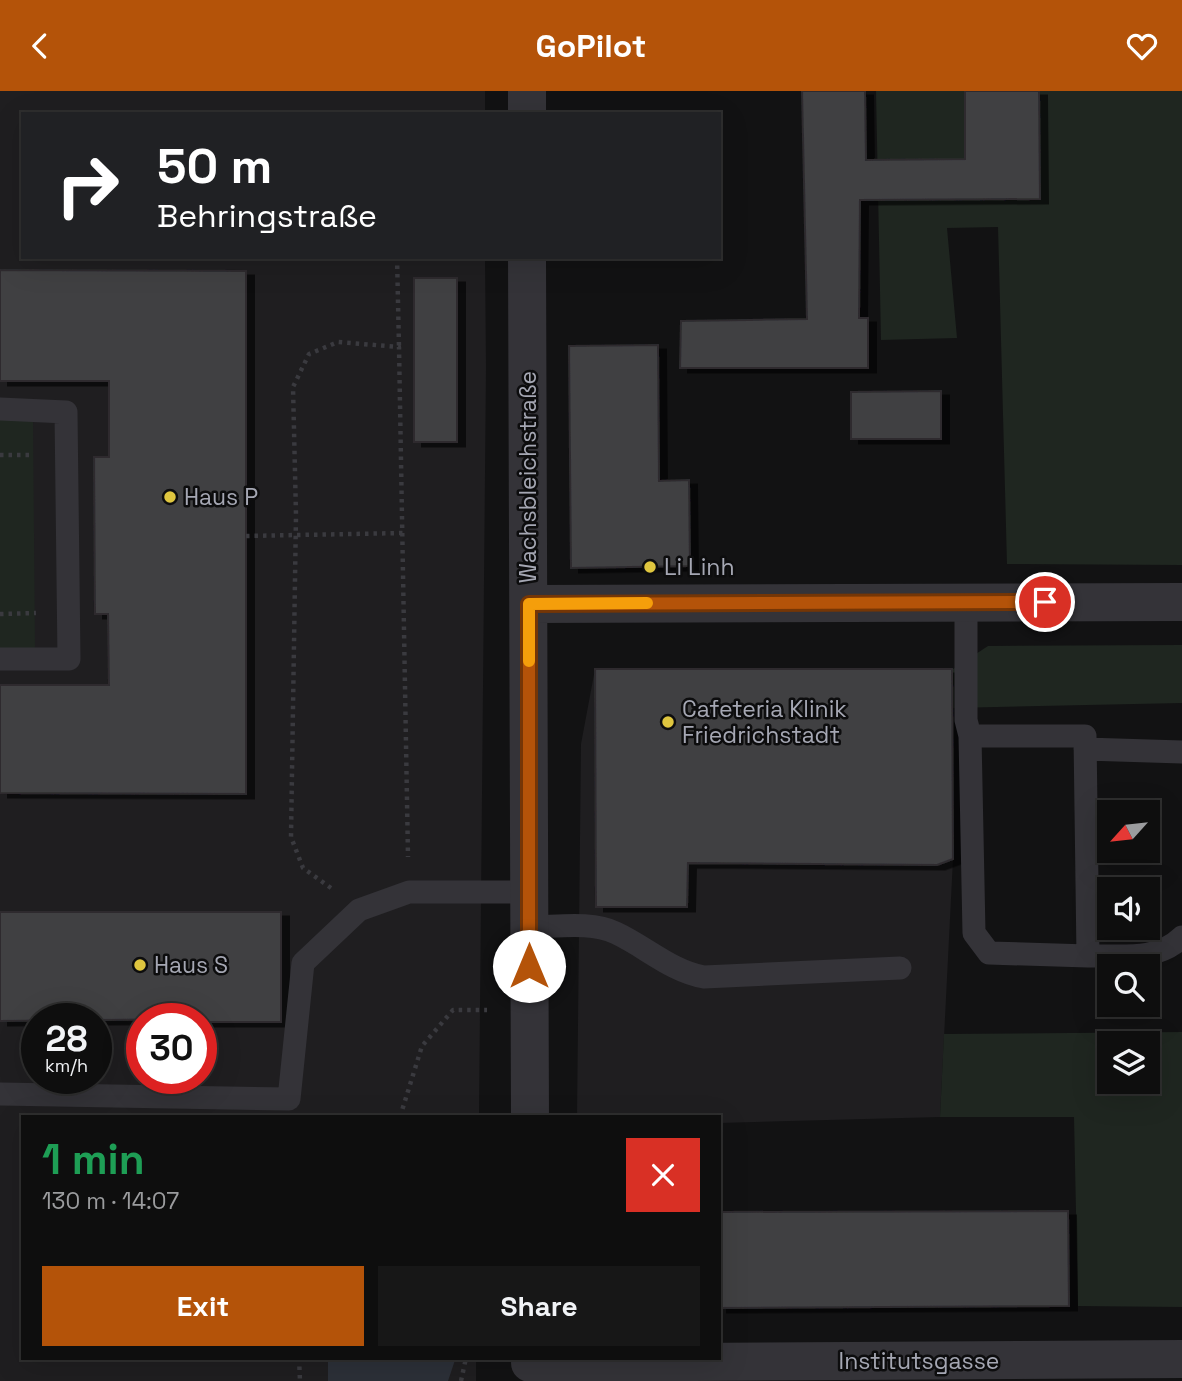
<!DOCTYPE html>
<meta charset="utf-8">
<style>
:root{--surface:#0e0e0e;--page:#171717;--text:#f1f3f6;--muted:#9b9c9e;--line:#2e2e2e;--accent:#b45309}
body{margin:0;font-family:"Space Grotesk",sans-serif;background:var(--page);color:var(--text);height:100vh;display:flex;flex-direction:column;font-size:26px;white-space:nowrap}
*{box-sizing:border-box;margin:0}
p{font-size:23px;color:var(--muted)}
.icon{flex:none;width:38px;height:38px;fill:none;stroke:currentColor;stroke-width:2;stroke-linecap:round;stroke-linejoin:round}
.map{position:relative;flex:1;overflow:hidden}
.side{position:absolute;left:21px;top:1024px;width:700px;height:245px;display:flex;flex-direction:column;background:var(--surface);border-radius:0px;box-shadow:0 7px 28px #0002,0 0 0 2px var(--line)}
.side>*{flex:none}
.guide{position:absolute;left:21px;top:21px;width:700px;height:147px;border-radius:0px;box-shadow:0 7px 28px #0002,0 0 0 2px var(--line);background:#202124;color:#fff;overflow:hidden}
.needle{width:46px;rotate:243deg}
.fabs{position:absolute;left:1097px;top:709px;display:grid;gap:14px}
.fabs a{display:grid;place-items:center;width:63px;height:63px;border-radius:0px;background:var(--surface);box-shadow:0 7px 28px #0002,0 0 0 2px var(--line);font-size:35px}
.speed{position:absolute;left:21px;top:912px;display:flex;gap:14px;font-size:35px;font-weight:700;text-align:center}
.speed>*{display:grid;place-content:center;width:91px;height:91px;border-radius:50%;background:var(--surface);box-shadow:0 7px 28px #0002,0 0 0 2px var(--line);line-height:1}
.speed small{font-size:18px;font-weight:400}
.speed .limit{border:10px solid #d22;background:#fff;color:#111}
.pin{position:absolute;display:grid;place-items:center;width:60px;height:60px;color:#fff;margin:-30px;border:4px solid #fff;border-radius:50%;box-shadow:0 2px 7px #0007}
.me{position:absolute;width:77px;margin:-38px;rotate:0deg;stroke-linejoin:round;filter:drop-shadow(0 0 5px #0008)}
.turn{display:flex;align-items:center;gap:24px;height:147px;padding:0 21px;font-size:32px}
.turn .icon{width:91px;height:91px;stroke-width:2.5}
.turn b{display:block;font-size:49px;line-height:60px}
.round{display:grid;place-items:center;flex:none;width:74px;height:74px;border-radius:0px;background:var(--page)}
.headline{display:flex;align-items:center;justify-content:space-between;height:119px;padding:0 21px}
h1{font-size:42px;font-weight:700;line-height:52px;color:#1e9e55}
.primary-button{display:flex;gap:14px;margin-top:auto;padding:14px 21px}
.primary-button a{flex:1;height:80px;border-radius:0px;background:var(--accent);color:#fff;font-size:28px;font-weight:700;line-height:80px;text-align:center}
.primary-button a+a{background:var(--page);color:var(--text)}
header{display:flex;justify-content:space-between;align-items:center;height:91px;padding:0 21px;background:var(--accent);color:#fff;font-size:32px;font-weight:700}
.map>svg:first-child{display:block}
.built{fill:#1f1e20;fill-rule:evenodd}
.green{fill:#1f2620;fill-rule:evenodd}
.water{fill:#2c3038}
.building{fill:#3f3f43;stroke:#2d2c2f;stroke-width:2;filter:url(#shadow)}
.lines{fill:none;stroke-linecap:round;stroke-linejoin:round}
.path{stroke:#3a3a3f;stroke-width:4.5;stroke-dasharray:3.5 5;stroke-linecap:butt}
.lane{stroke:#343338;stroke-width:23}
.street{stroke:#343338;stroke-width:38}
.route-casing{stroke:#753606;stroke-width:18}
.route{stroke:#b45309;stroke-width:12}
.slow{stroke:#f59e0b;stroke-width:12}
.poi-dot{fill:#dfc63f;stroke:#0d0d0e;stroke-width:2.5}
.labels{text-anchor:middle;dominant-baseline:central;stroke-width:5;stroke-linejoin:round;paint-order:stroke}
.street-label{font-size:23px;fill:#a5a7b3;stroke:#0d0d0e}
.poi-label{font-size:23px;fill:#a5a7b3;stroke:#0d0d0e;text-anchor:start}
</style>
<header><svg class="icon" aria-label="back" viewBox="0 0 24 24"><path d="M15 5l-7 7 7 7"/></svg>GoPilot<svg class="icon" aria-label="heart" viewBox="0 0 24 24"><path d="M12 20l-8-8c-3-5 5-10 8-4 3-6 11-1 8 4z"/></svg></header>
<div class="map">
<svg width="1182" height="1290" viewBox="0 0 1182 1290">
<defs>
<filter id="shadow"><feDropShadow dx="8" dy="4.5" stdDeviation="0" flood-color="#0009"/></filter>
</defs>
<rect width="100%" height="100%" fill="#121213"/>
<!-- built -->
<path class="built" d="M 0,0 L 485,0 L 485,23 L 23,23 L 23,166 L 485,166 L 486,276 L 479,1025 L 23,1026 L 23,1267 L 476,1267 L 476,1290 L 0,1290 ZM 37,928 L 96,928 L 96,987 L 37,987 ZM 142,928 L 201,928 L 201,987 L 142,987 Z
M 595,578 L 953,578 L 953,768 L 940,1026 L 719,1032 L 719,1026 L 577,1026 L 581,653 Z"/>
<!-- green -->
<path class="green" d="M 876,0 L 1182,0 L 1182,474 L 1007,473 L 998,136 L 947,137 L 957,247 L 881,249 Z
M 33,327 L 35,558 L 0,558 L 0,328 Z
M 1182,554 L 1182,612 L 952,617 L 953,578 L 988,555 Z
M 1182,941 L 1182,1216 L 1078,1215 L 1074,1026 L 940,1026 L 944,943 ZM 1110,952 L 1148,952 L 1148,990 L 1110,990 Z"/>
<!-- water -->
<path class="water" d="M 328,1267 L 455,1267 L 455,1269 L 448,1290 L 328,1290 Z"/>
<!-- building -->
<path class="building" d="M 802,0 L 865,0 L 866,69 L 965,68 L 965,0 L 1039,0 L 1040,108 L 860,109 L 859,227 L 868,227 L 868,277 L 680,277 L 681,230 L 807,228 Z
M 0,179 L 246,180 L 246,703 L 0,702 L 0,594 L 109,594 L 108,523 L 95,523 L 94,366 L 109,366 L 109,290 L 0,290 Z
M 414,187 L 457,187 L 457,351 L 414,351 Z
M 658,254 L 659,390 L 689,389 L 690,475 L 571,477 L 569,255 Z
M 941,300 L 941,348 L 851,348 L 851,301 Z
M 595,578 L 952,578 L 953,768 L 937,774 L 688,772 L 687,816 L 596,816 Z
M 0,821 L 281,821 L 281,931 L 201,931 L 201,928 L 0,930 Z
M 1068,1120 L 1069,1215 L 719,1217 L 719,1121 Z"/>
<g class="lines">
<!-- path -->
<path class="path" d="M 397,166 L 399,256
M 0,364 L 34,364
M 246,445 L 403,442
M 0,523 L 36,522
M 331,797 L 303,777 L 291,746 L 296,424 L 293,296 L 309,263 L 338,251 L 399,256 L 408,766
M 400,1026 L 422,955 L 453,919 L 487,919
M 299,1267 L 300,1290
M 461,1290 L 466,1267"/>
<!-- lane -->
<path class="lane" d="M 0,318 L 66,321 L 69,568 L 0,568
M 966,511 L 966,629 L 970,645 L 974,842 L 989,862 L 1088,865 L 1085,645 L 970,645
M 1085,658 L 1182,661
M 529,836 C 557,836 591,830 616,842 C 646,856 671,880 704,886 L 900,877
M 1088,865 C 1121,864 1156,871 1182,846
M 0,1003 L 289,1008 L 303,872 L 359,819 L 409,801 L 529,801"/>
<!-- street -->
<path class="street" d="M 527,23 L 527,0
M 527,166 L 530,1026
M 529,513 L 1182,511
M 530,1272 L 1182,1268"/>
</g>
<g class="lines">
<defs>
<path id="route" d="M 529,875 L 529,513 L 1045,511"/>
</defs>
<!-- route casing -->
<use href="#route" class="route-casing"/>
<!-- route -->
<use href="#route" class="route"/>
<!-- slow -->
<path class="slow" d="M 529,570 L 529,513 L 647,512"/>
</g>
<!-- markers -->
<g class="poi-dot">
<circle cx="170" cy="406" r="7"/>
<circle cx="650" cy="476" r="7"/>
<circle cx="668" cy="631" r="7"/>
<circle cx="140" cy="874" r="7"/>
</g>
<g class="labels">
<!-- street labels -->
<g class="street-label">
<text transform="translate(528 386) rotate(-90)">Wachsbleichstraße</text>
<text x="919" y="1270">Institutsgasse</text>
</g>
<!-- poi labels -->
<g class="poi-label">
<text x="184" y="406">Haus P</text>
<text x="664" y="476">Li Linh</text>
<text x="682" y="618">Cafeteria Klinik<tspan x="682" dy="26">Friedrichstadt</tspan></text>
<text x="154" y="874">Haus S</text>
</g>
</g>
</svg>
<div class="fabs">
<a><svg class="needle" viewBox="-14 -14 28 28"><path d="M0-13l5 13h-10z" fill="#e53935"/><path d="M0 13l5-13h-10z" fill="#9b9c9e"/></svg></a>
<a><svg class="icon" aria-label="sound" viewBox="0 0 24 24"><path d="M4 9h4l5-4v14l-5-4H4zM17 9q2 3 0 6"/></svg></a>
<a><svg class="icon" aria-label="search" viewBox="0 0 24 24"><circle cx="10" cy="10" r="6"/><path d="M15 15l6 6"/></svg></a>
<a><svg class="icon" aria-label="layers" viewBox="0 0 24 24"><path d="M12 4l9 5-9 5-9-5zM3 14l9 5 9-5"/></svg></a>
</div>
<div class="speed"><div>28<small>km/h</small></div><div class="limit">30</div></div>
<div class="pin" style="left:1045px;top:511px;background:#d93025"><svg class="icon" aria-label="arrive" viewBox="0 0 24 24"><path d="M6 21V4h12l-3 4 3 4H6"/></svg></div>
<svg class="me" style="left:529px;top:875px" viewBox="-20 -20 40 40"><circle r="19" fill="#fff"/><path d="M0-13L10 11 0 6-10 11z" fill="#b45309"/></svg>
<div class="guide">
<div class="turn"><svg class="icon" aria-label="right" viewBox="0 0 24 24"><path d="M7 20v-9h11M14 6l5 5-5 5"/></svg><div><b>50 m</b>Behringstraße</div></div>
</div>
<section class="side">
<div class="headline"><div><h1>1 min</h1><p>130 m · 14:07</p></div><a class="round" style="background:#d93025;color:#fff"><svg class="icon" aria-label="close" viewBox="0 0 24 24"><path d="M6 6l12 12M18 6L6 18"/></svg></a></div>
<div class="primary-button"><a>Exit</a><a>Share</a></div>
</section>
</div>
